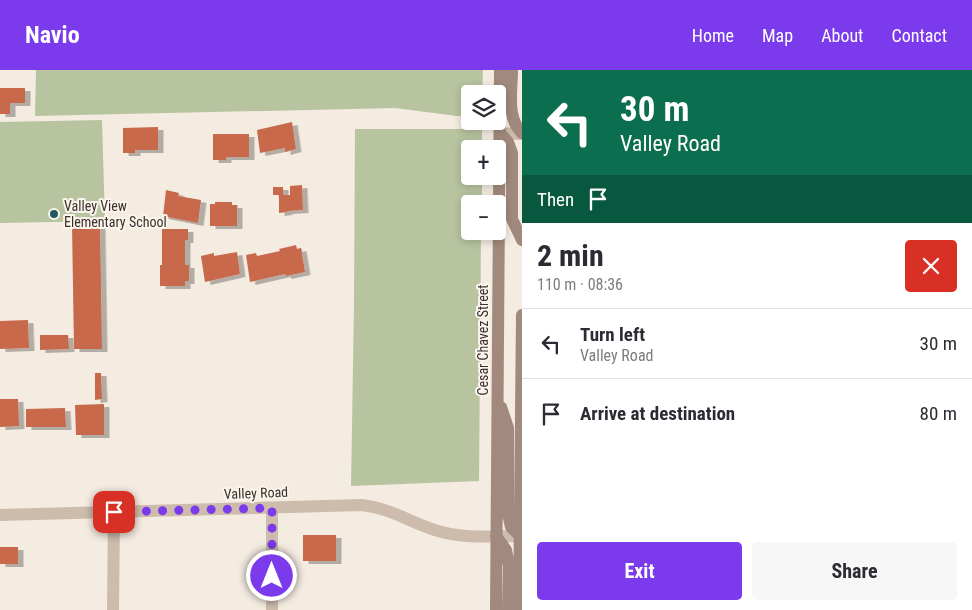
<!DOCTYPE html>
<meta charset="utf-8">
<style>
:root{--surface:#fff;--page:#f7f7f7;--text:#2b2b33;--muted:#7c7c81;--line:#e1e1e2;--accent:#7c3aed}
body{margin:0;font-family:"Roboto Condensed",sans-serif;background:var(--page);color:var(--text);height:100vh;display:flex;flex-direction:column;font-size:19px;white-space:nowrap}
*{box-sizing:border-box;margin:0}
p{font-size:16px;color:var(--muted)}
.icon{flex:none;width:28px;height:28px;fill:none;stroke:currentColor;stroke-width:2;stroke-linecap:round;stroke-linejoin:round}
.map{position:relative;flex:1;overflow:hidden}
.details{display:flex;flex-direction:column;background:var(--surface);width:450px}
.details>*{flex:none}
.banner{background:#0b6e4f;color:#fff;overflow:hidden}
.buttons{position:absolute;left:461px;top:15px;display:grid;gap:10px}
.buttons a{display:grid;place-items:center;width:45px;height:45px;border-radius:5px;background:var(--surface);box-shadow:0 2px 8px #0003;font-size:25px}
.pin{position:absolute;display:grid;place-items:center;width:42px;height:42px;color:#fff;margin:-21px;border-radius:10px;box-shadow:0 2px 8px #0006}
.me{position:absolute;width:55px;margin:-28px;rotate:0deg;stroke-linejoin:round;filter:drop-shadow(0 0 4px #0008)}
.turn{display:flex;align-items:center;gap:18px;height:105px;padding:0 15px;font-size:22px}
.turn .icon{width:65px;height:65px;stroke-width:2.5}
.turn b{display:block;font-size:35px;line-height:42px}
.then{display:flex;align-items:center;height:48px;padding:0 15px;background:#0003;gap:10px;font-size:19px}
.round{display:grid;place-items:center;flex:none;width:52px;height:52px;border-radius:5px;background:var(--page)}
.head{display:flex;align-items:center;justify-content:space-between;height:85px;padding:0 15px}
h1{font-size:30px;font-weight:700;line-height:38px}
.cta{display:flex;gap:10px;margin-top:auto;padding:10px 15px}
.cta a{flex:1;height:58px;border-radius:5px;background:var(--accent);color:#fff;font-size:20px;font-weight:700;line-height:58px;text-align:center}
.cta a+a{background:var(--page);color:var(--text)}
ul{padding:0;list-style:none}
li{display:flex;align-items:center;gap:15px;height:70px;padding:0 15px;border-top:1px solid var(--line)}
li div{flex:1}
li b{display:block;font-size:19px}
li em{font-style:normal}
header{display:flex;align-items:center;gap:30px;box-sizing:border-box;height:70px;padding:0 25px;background:var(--accent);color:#fff}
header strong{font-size:24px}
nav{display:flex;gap:28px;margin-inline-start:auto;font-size:18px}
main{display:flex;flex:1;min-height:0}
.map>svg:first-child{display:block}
.green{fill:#b8c4a0}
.building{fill:#c8694b;filter:url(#shadow)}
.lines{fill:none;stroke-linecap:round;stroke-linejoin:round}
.street{stroke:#cdbbac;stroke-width:12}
.secondary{stroke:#a18a7d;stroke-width:12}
.route{stroke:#7c3aed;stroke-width:9;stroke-dasharray:0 16.2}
.poi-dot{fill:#1f5a5e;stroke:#fbf5ee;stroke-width:2}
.labels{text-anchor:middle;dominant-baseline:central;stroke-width:4;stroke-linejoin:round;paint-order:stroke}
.poi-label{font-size:14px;fill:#3b302b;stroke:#fbf5ee;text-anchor:start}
.street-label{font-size:14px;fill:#3b302b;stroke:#fbf5ee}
</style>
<header>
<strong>Navio</strong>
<nav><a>Home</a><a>Map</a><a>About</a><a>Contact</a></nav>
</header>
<main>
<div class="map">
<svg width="522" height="540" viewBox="0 0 522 540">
<defs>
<filter id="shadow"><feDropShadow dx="5.5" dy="3" stdDeviation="0" flood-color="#0004"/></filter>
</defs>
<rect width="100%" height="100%" fill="#f4ebe1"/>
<!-- green -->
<path class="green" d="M 36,0 L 483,0 L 482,24 L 470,24 L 470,45 L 457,46 L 395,38 L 35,46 Z
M 102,50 L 105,151 L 0,153 L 0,52 Z
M 355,59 L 482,59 L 482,79 L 470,79 L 470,106 L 482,106 L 482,134 L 470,134 L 470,161 L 481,161 L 479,411 L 351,416 L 354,235 Z"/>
<!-- building -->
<path class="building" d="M 0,18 L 25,18 L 25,33 L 10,33 L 10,44 L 0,44 Z
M 292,52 L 296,79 L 285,82 L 285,78 L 260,83 L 257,60 Z
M 158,57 L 158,80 L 135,80 L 135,83 L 123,83 L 123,58 Z
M 213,64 L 249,64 L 249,87 L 226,87 L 226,90 L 213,90 Z
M 302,115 L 303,140 L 287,141 L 287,142 L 279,143 L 279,125 L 273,125 L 273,117 L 283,117 L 283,125 L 290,125 L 290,116 Z
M 166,120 L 179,123 L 178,126 L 201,130 L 198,153 L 163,146 Z
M 215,132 L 232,132 L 232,135 L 237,135 L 237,156 L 210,156 L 210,134 L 215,134 Z
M 72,155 L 100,155 L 102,279 L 74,279 Z
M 162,159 L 188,159 L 188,170 L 185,170 L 185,195 L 189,195 L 189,211 L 185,211 L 185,216 L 160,216 L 160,195 L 162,195 Z
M 296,175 L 297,179 L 301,178 L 305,202 L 286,206 L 285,204 L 250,212 L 246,185 L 256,183 L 257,186 L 280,181 L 279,179 Z
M 237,182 L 240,204 L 205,212 L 201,186 L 214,183 L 214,186 Z
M 28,250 L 29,278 L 0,279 L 0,251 Z
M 40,265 L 68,265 L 69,279 L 40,280 Z
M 95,303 L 101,303 L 102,329 L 95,330 Z
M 0,329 L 18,329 L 19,356 L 0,357 Z
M 104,334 L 104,365 L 76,365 L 75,335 Z
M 65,338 L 66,357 L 26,357 L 26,339 Z
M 303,465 L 336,465 L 336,491 L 303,491 Z
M 0,477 L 18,477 L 18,494 L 0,494 Z"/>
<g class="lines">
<!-- street -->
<path class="street" d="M 500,63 L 522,64
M 0,445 L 362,435 C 391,438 411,453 438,461 C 464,469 494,466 522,466
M 113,540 L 114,442
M 272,540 L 272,438"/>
<!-- secondary -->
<path class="secondary" d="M 512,0 C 512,21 506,48 522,63
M 500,63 L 508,72 L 512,83 L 512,149 L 522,170
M 501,337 L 508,358 L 508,444 L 511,457 L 520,466
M 496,466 L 506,480 L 509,496 L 508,540
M 496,540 L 500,0
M 519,540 L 522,245"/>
</g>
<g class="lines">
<!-- route -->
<path class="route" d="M 114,442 L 272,438 L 272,506"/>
</g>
<!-- markers -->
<circle class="poi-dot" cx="54" cy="144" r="5"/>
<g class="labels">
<!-- poi labels -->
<g class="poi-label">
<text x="64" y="136">Valley View<tspan x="64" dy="16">Elementary School</tspan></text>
</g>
<!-- street labels -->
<g class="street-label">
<text transform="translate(483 270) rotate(-90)">Cesar Chavez Street</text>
<text transform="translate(256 423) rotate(-2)">Valley Road</text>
</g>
</g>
</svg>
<div class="buttons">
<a><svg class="icon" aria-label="layers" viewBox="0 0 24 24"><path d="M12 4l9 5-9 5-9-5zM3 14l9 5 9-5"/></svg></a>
<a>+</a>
<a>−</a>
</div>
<div class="pin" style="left:114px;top:442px;background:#d93025"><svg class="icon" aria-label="arrive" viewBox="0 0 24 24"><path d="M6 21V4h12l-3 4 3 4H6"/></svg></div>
<svg class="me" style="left:272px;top:506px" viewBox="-20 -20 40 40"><circle r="17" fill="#7c3aed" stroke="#fff" stroke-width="3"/><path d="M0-11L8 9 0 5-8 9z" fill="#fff"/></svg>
</div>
<section class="details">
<div class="banner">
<div class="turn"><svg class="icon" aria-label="left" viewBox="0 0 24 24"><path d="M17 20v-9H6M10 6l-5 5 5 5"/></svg><div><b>30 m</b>Valley Road</div></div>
<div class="then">Then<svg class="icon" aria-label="arrive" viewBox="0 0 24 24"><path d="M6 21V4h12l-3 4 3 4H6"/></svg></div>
</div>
<div class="head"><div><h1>2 min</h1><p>110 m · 08:36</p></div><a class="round" style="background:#d93025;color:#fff"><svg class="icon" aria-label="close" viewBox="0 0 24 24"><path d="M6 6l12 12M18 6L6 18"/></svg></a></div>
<ul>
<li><svg class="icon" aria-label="left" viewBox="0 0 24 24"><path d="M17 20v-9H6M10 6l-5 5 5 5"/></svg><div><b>Turn left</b><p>Valley Road</p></div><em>30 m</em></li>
<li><svg class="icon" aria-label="arrive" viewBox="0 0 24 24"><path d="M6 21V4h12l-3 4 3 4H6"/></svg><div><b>Arrive at destination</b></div><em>80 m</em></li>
</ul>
<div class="cta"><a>Exit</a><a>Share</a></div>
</section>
</main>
